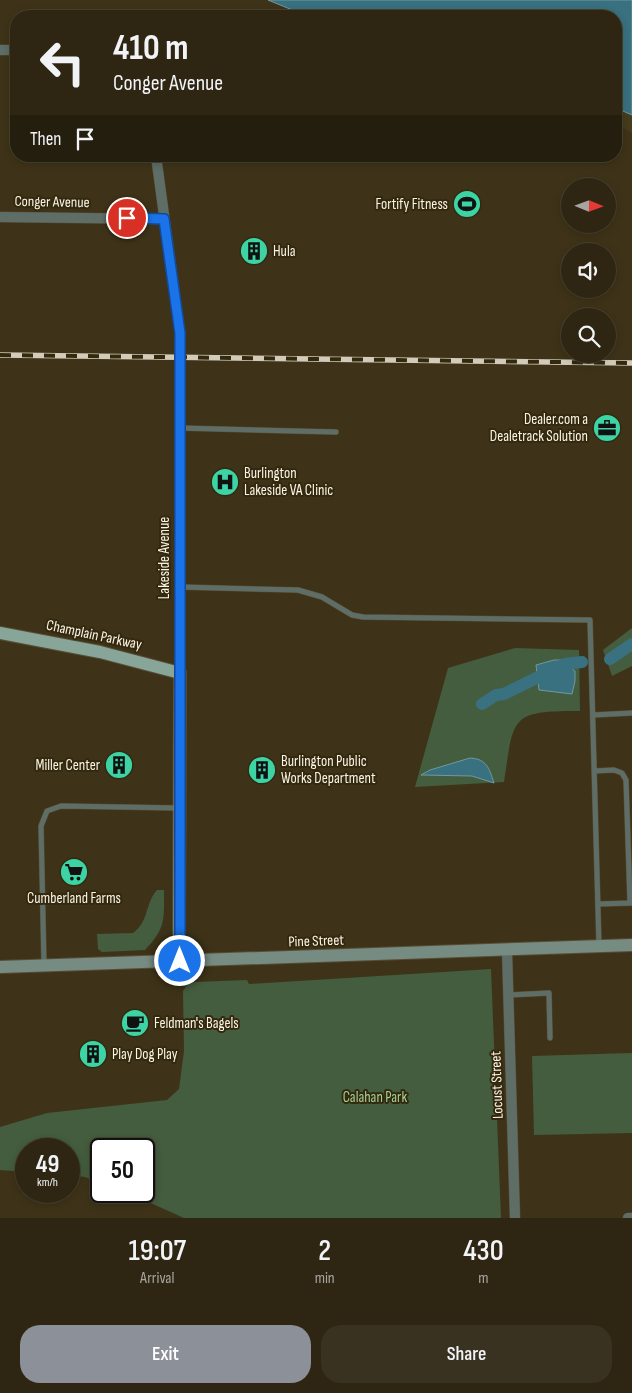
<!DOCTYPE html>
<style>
:root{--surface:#2e2612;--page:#3a3220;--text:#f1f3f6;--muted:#a7a59f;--line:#494332;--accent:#8c9099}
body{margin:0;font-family:"Sofia Sans Condensed",sans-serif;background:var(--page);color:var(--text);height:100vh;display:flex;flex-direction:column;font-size:19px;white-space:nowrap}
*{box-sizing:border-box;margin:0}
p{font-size:16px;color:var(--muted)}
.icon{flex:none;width:28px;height:28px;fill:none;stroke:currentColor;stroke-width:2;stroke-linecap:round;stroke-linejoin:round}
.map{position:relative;height:1218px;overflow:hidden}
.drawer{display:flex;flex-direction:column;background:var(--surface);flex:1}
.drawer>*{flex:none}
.hud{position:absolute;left:10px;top:10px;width:612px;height:152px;border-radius:20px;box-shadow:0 2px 8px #0003,0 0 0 1px var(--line);background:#2e2612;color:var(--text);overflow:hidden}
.needle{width:32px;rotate:91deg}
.controls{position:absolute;left:561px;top:178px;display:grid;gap:10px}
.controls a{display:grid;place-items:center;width:55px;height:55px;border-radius:50%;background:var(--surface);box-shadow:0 2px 8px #0003,0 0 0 1px var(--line);font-size:25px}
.speed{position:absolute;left:15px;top:1138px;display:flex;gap:10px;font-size:25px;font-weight:700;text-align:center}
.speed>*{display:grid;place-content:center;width:65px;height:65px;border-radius:50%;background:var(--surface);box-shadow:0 2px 8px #0003,0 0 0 1px var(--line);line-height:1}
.speed small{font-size:12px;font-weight:400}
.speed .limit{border:2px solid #111;border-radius:8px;background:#fff;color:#111}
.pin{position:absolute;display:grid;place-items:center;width:42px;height:42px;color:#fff;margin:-21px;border:2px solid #fff;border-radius:50%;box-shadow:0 1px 5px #0007}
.me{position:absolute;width:55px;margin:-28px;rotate:0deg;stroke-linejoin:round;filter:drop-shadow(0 0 4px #0008)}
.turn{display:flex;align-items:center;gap:18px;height:105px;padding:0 20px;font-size:22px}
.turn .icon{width:65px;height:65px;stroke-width:2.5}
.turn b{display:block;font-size:35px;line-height:42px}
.then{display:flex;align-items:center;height:48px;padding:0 20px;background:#0003;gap:10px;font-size:19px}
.eta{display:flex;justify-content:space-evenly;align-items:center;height:85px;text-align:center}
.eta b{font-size:30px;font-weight:600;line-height:35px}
.action{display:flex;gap:10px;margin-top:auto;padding:10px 20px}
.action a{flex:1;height:58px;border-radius:20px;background:var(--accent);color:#fff;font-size:20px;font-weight:600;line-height:58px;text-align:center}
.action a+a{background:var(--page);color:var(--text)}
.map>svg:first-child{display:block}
.green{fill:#445d3e}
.sand{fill:#443c1b}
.water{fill:#397180;stroke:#73989e}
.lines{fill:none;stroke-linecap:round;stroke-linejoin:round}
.canal{stroke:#397180;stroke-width:12}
.service-casing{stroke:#584e35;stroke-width:6}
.minor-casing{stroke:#584e35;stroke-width:11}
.secondary-casing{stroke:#584e35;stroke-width:14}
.primary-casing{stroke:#584e35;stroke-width:14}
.service{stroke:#5f6d67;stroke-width:5}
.minor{stroke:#5f6d67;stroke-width:10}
.secondary{stroke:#768c83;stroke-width:12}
.primary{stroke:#87a598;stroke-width:12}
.rail-casing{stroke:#d3cbb9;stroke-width:5.5}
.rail{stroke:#33290e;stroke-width:4;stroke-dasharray:11;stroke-linecap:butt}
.route-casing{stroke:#114b97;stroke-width:12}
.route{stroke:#1a73e8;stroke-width:9}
.labels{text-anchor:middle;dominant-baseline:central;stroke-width:4;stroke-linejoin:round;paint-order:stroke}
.street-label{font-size:15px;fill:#fbf4e5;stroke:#33290e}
.poi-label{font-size:15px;fill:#fbf4e5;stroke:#33290e;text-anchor:start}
.park-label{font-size:15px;fill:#a1d096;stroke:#33290e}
</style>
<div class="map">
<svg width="632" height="1218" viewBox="0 0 632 1218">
<rect width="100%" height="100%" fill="#3e3318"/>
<!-- green -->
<path class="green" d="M 632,628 L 632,666 L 612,676 L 603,650 Z
M 515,648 L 579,650 L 580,711 C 510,711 514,716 504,782 L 415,787 L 448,668 Z
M 157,890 L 164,890 C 164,920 166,928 145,950 L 102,952 L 98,949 L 97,934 L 133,933 C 149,922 145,903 157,890 Z
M 491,969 L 501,1218 L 184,1218 L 124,1191 L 144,1191 L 144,1149 L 101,1149 L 101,1183 L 85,1177 L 69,1175 L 69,1149 L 26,1149 L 26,1172 L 0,1170 L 0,1127 L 47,1113 L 167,1100 L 179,1089 L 184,1051 L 183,991 L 187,985 L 195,982 L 247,980 L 249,984 Z
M 632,1053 L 632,1133 L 534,1135 L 532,1056 Z"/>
<!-- sand -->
<path class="sand" d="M 616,108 L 632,115 L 632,133 L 616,124 Z"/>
<!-- water -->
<path class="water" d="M 268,0 L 632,0 L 632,115 L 616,108 L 616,16 L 307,16 Z
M 554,660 L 570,660 L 570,667 L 575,671 L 575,681 L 572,694 L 539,690 L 536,665 Z
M 470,758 C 487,759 489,768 494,783 L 472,776 L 421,775 L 430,770 Z"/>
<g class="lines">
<!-- canal -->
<path class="canal" d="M 610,659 L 632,644
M 482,704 L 496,695 L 504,694 L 565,664 L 582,662"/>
<defs>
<path id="service" d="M 180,428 L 336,432
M 180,587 L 298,590 L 322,597 L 352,615 L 363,617 L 590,620 L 599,946
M 593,715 L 632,713
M 594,771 L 614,770 L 622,773 L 626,780 L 630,903
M 598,904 L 632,903
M 44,965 L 41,826 L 47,811 L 61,806 L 179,808
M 509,995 L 549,993 L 550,1038"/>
<path id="minor" d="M 0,50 L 16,50
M 156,156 L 180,333 L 180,673
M 0,217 L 164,219
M 507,951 L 515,1218
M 628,1218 L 632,1218"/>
<path id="secondary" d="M 179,961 L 180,673
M 0,967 L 632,945"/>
<path id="primary" d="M 0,633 L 100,652 L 180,673"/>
</defs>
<!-- service casing -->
<use href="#service" class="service-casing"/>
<!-- minor casing -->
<use href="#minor" class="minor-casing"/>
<!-- secondary casing -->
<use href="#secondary" class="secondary-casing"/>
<!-- primary casing -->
<use href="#primary" class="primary-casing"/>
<!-- service -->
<use href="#service" class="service"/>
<!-- minor -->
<use href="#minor" class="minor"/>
<!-- secondary -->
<use href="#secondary" class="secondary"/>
<!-- primary -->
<use href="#primary" class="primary"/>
<defs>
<path id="rail" d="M 0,355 L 632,363"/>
</defs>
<!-- rail casing -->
<use href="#rail" class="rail-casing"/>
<!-- rail -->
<use href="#rail" class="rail"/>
</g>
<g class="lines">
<defs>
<path id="route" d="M 127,218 L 164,219 L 180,333 L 180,961"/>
</defs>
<!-- route casing -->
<use href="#route" class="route-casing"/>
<!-- route -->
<use href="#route" class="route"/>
</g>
<!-- icons -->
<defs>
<symbol id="stadium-disc" viewBox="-11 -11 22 22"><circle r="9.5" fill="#3cd4a4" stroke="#33290e"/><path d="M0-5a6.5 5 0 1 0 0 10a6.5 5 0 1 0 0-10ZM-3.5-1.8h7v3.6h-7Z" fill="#111"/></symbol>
<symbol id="building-disc" viewBox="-11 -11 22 22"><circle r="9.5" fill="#3cd4a4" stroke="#33290e"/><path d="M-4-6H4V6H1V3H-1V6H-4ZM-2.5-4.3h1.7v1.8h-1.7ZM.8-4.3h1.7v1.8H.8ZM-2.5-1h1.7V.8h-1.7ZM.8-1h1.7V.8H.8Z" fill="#111"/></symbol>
<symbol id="office-disc" viewBox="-11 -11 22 22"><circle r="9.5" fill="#3cd4a4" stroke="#33290e"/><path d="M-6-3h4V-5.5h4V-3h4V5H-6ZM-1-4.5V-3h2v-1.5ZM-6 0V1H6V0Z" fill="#111"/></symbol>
<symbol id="hospital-disc" viewBox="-11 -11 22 22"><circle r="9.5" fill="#3cd4a4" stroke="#33290e"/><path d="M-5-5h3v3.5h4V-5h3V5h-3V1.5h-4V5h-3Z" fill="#111"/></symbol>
<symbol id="supermarket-disc" viewBox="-11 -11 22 22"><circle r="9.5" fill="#3cd4a4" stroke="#33290e"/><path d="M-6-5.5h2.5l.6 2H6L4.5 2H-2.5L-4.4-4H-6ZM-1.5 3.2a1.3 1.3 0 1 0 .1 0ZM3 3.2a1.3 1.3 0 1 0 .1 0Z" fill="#111"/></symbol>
<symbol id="cafe-disc" viewBox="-11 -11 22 22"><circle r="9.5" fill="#3cd4a4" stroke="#33290e"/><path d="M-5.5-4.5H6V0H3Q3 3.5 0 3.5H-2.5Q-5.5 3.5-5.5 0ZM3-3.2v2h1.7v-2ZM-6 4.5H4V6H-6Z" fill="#111"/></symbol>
</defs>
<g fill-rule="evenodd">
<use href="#stadium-disc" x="451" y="188" width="32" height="32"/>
<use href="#building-disc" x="238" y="235" width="32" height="32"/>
<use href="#office-disc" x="591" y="412" width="32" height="32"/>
<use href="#hospital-disc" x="209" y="466" width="32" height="32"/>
<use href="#building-disc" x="103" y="749" width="32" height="32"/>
<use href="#building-disc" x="246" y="754" width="32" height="32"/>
<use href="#supermarket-disc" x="58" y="856" width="32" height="32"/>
<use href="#cafe-disc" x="119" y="1007" width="32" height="32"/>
<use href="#building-disc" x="77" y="1038" width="32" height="32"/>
</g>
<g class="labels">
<!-- street labels -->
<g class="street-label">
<text transform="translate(52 202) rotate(1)">Conger Avenue</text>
<text transform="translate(164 558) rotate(-90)">Lakeside Avenue</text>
<text transform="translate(94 635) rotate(12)">Champlain Parkway</text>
<text transform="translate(316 941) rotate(-2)">Pine Street</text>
<text transform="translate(497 1085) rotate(-92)">Locust Street</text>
</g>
<!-- poi labels -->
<g class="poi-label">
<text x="448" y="204" text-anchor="end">Fortify Fitness</text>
<text x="273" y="251">Hula</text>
<text x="588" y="419" text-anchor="end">Dealer.com a<tspan x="588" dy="17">Dealetrack Solution</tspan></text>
<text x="244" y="473">Burlington<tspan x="244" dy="17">Lakeside VA Clinic</tspan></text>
<text x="281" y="761">Burlington Public<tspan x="281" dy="17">Works Department</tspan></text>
<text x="100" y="765" text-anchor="end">Miller Center</text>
<text x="74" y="898" text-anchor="middle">Cumberland Farms</text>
<text x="154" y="1023">Feldman's Bagels</text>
<text x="112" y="1054">Play Dog Play</text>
</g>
<!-- park labels -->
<g class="park-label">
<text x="375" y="1097">Calahan Park</text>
</g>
</g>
</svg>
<div class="controls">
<a><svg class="needle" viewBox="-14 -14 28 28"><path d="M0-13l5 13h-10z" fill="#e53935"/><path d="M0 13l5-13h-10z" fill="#a7a59f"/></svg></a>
<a><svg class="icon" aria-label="sound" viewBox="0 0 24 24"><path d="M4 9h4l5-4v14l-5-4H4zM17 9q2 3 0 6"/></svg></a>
<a><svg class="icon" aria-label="search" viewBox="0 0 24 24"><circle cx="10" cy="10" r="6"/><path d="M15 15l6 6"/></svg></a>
</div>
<div class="speed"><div>49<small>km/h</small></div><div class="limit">50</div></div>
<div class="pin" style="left:127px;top:218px;background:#d93025"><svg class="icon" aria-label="arrive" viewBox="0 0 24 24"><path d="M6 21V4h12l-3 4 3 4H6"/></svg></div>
<svg class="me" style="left:180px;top:961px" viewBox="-20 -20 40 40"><circle r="17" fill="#1a73e8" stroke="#fff" stroke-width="3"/><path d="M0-11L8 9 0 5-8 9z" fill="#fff"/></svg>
<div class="hud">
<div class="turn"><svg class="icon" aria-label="left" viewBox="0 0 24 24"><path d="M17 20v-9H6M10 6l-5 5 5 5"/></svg><div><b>410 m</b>Conger Avenue</div></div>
<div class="then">Then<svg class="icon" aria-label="arrive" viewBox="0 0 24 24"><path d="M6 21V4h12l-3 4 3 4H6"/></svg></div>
</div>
</div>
<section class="drawer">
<div class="eta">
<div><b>19:07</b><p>Arrival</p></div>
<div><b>2</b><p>min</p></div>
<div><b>430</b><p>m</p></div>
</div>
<div class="action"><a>Exit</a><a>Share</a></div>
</section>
